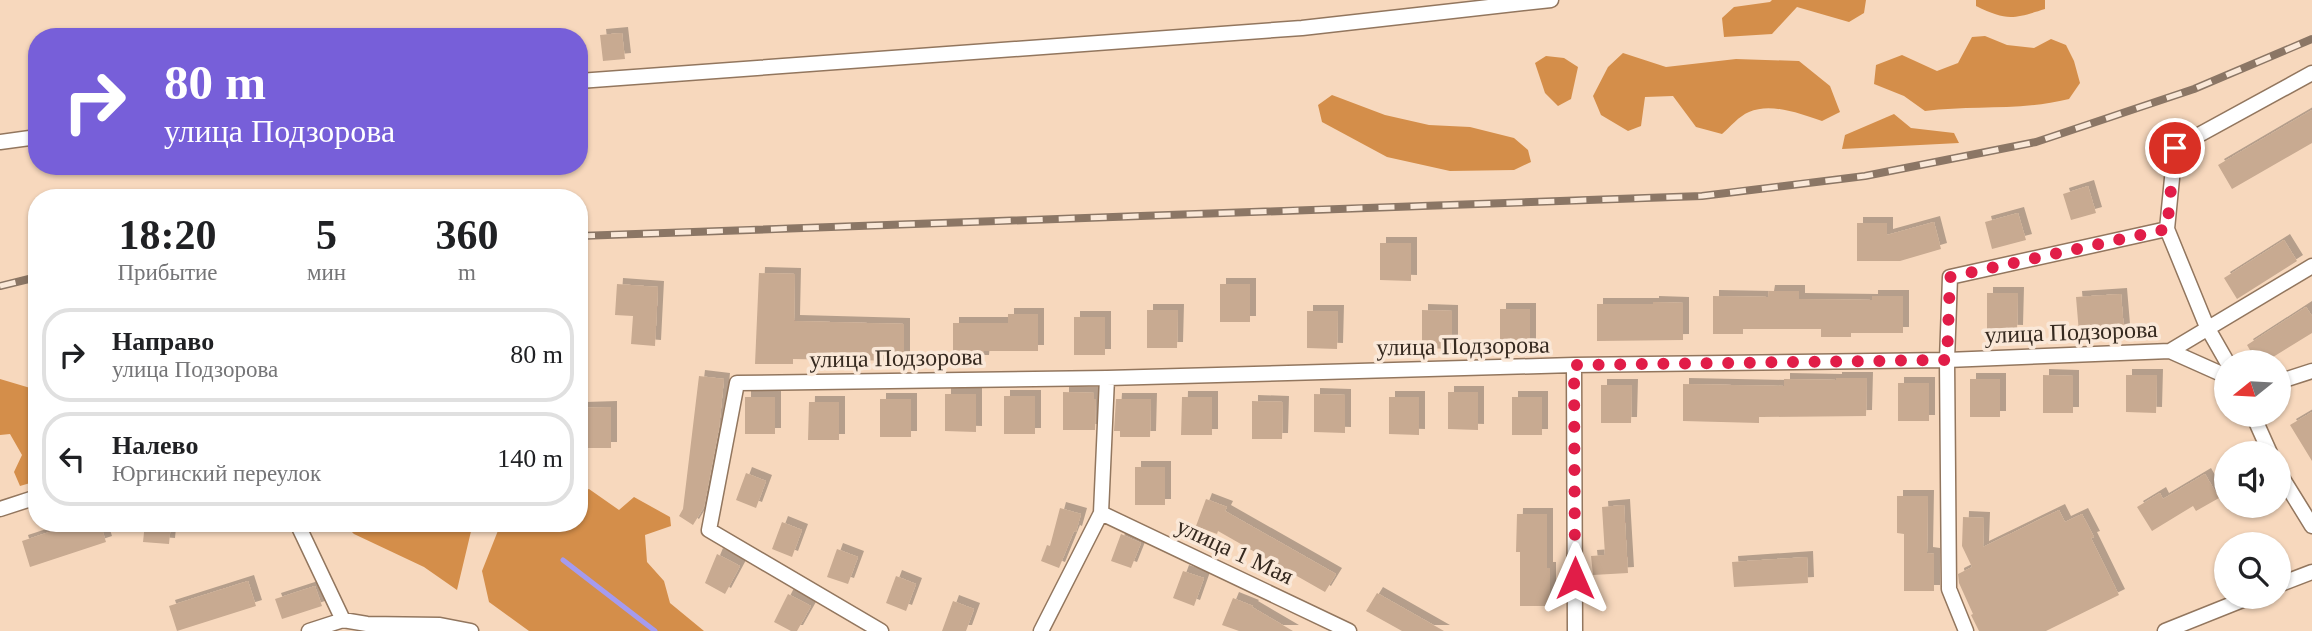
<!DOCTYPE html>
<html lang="ru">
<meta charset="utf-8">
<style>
:root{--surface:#fff;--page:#f2f2f2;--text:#202124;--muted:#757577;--line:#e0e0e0}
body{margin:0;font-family:"Times New Roman",serif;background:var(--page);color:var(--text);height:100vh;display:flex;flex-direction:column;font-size:26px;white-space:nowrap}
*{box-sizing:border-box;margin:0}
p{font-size:23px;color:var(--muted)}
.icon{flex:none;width:38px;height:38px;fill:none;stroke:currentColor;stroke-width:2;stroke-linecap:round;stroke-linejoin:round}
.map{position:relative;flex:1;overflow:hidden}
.drawer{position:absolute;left:28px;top:189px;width:560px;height:343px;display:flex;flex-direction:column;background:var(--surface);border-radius:28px;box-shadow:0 2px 5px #0004}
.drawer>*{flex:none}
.hud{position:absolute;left:28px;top:28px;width:560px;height:147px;border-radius:28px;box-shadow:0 2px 5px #0004;background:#775fd9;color:#fff;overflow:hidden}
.needle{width:46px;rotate:252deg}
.tools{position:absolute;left:2214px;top:350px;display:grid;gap:14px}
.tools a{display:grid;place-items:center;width:77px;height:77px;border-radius:50%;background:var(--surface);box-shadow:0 2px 5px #0004;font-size:35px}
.pin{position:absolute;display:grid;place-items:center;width:60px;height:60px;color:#fff;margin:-30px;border:4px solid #fff;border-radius:50%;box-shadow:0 2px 7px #0007}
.me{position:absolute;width:77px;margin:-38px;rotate:0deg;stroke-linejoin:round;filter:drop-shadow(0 0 5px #0008)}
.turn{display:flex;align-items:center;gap:24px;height:147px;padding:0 21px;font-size:32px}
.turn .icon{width:91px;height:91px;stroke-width:2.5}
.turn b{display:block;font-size:49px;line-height:60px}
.eta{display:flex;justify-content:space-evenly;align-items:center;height:119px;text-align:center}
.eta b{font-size:42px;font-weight:700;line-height:49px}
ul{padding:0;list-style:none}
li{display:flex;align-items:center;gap:21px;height:94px;margin:0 14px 10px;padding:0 7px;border:4px solid var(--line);border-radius:28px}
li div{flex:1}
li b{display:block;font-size:26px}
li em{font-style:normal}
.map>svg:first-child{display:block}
.forest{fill:#d48e4a}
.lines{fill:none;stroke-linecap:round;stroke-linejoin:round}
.stream{stroke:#a59bef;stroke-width:5}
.building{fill:#c8aa91;filter:url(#shadow)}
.minor-casing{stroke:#92765e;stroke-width:17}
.minor{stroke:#fff;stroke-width:14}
.rail-casing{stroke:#8b7665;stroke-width:8}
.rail{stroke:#fae8d8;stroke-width:5;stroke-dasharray:16;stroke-linecap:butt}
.route{stroke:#e11d48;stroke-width:12;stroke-dasharray:0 21.6}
.labels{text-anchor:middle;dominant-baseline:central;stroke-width:7;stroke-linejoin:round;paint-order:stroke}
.street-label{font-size:24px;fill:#362a20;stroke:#fae8d8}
</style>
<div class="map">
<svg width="2312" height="631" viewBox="0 0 2312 631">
<defs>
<filter id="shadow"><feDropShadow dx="6" dy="-6" stdDeviation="0" flood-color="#0004"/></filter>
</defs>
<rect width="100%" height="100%" fill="#f7d8bd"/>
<!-- forest -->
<path class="forest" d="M 1772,0 L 1866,0 L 1864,13 L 1849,22 L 1797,7 L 1772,34 L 1724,37 L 1722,18 L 1734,7 L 1770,2 Z
M 1976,0 L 2045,0 L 2045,9 C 2013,19 2007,21 1976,6 Z
M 1985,36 L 2007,45 L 2034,48 L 2051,39 L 2066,45 L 2074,61 L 2080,83 L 2069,99 C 2021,111 1973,105 1925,111 L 1904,96 L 1874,84 L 1876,65 L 1902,55 L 1937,71 L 1958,63 L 1972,37 Z
M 1623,53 L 1666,67 L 1736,59 L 1799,61 L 1830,86 L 1840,112 L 1822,121 C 1800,114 1771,102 1749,112 C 1739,116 1730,127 1722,134 L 1696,127 L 1673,96 L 1645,97 L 1641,126 L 1628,131 L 1601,115 L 1593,96 L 1608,67 Z
M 1546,56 L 1564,58 L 1578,67 L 1571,99 L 1558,106 L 1545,93 L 1535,63 Z
M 1332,95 L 1385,115 L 1429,125 L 1470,127 L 1514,138 L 1528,150 L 1531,162 L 1514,170 L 1450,171 L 1387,157 L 1322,122 L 1318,105 Z
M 1894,114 L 1911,128 L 1954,133 L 1959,143 L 1842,149 L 1845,135 Z
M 0,379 L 37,390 L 37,481 L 20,486 L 14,472 L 22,455 L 10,434 L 0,435 Z
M 589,489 L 619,510 L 634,497 L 670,517 L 671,526 L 645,535 L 647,562 L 664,581 L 670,603 L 704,631 L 529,631 L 489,602 L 482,571 L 501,523 L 579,523 L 579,492 Z
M 343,523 L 473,523 L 457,590 L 424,567 L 354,534 Z"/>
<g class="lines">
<!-- stream -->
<path class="stream" d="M 563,560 L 655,631"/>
</g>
<!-- building -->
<path class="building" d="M 622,33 L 625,59 L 603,61 L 600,35 Z
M 2312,110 L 2312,143 L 2232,189 L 2218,165 Z
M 2088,186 L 2096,213 L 2071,220 L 2063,194 Z
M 2018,213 L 2026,240 L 1992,249 L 1985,222 Z
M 1934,222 L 1941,249 L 1900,261 L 1857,261 L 1857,223 L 1887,223 L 1887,235 Z
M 2284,240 L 2297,261 L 2237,299 L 2224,278 Z
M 1380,243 L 1411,243 L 1411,281 L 1380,280 Z
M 759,273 L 795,274 L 794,321 L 904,324 L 904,361 L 793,359 L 793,364 L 755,364 Z
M 617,284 L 658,287 L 655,346 L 631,344 L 633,316 L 615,315 Z
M 1220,284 L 1250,284 L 1250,322 L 1220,322 Z
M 1769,291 L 1799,291 L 1799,299 L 1872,300 L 1872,296 L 1903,296 L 1903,333 L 1851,333 L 1851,337 L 1821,337 L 1821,329 L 1743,329 L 1743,334 L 1713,334 L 1713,296 L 1768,297 Z
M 1987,293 L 2018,293 L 2017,331 L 1987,330 Z
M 2121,294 L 2124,330 L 2079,333 L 2076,297 Z
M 1653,302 L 1683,303 L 1683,340 L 1597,341 L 1597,304 L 1653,304 Z
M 2306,307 L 2312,316 L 2312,333 L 2265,362 L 2257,362 L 2247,345 Z
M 1500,309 L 1530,309 L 1530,347 L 1500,347 Z
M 1147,310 L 1178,310 L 1177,348 L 1147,348 Z
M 1422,310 L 1452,311 L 1452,349 L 1422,348 Z
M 1307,311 L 1338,311 L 1337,349 L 1307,348 Z
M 1008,314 L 1038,314 L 1038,351 L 984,351 L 983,361 L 953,361 L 953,323 L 1008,323 Z
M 1074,317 L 1105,317 L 1105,355 L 1074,355 Z
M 2043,375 L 2073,376 L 2073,413 L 2043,413 Z
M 2126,375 L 2157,375 L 2156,413 L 2126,412 Z
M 699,376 L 724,379 L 719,428 L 704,507 L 693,525 L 679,516 L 683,509 Z
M 1836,378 L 1867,378 L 1866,416 L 1759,417 L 1759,423 L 1683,421 L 1683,384 L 1784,386 L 1784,379 L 1836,380 Z
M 1970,379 L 2000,379 L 2000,417 L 1970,417 Z
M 1898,383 L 1929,383 L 1929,421 L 1898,421 Z
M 1601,385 L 1632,385 L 1631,423 L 1601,423 Z
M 1063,392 L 1094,393 L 1094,399 L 1096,399 L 1095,430 L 1063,430 Z
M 1448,392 L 1478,392 L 1478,430 L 1448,429 Z
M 945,394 L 976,394 L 976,432 L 945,431 Z
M 1314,394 L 1345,395 L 1345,433 L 1314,432 Z
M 1004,396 L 1035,396 L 1035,434 L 1004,434 Z
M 745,397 L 775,397 L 775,434 L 745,434 Z
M 1182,397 L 1212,397 L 1212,435 L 1181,435 Z
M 1389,397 L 1419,397 L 1419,435 L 1389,434 Z
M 1512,397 L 1542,397 L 1542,435 L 1512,435 Z
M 880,399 L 911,399 L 911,437 L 880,437 Z
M 1116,399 L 1151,399 L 1150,437 L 1120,437 L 1120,431 L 1114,431 Z
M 1252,401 L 1283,402 L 1282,439 L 1252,439 Z
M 809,402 L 839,402 L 839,440 L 808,440 Z
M 611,407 L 611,448 L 579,448 L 579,408 Z
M 2312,412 L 2312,461 L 2290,425 Z
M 1135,467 L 1165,467 L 1165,505 L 1135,505 Z
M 746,473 L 766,481 L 756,508 L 736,500 Z
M 2205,474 L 2219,498 L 2196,511 L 2193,506 L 2152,531 L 2137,507 L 2160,493 L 2163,499 Z
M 1897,496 L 1928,496 L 1927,553 L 1934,554 L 1934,591 L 1904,591 L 1904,534 L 1897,533 Z
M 1206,499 L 1227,507 L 1225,511 L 1336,574 L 1325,592 L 1218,531 L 1217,534 L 1196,526 Z
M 1624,505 L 1628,573 L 1593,575 L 1591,556 L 1605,555 L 1602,507 Z
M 1060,508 L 1081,514 L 1076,532 L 1074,531 L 1059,568 L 1041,561 L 1047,545 L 1050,546 Z
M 2059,510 L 2065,522 L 2082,514 L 2094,537 L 2091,538 L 2119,595 L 2046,631 L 1979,631 L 1971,615 L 1973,614 L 1959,583 L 1958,574 L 1972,567 L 1962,546 L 1963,517 L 1984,518 L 1983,547 Z
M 1517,514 L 1547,514 L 1547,568 L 1550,568 L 1550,606 L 1520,606 L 1520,552 L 1516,552 Z
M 782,522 L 802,530 L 792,557 L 772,549 Z
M 77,523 L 100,523 L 106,542 L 30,567 L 22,541 Z
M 145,523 L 171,523 L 169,544 L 143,542 Z
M 1121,534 L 1141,543 L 1131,568 L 1111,561 Z
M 837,549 L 858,557 L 848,584 L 827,577 Z
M 717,554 L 740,566 L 725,594 L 705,583 Z
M 1807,557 L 1808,583 L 1734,587 L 1732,562 Z
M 1183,571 L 1204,578 L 1194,606 L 1173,598 Z
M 896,576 L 916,584 L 906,611 L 886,603 Z
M 248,581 L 256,606 L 177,631 L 169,606 Z
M 315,586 L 322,606 L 282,619 L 275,599 Z
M 1377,593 L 1444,631 L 1402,631 L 1366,611 Z
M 788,594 L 811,606 L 797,631 L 791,631 L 774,622 Z
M 1233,598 L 1253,606 L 1252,607 L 1293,631 L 1239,631 L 1222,625 Z
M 953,601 L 974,609 L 966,631 L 942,631 Z"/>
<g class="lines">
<defs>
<path id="minor" d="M 579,81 L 1302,28 L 1551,0
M 0,142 L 37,137
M 2170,351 L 2312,266
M 2227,362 L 2207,327 L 2167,229 L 2175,148 L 2312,73
M 1574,365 L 1575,631
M 2278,382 L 2312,371
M 2253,415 L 2270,453
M 2278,471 L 2312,526
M 0,509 L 37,497
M 1101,513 L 1349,631
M 297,523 L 343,620
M 2278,585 L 2312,572
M 309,631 L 343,620 L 367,624 L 440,625 L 471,631
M 881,631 L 709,530 L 737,383 L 1107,378 L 1574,365 L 1947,360 L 2170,351 L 2226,376
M 1041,631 L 1101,513 L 1107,378
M 1966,631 L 1949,589 L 1947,360 L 1950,277 L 2167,229
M 2165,631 L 2250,597"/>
</defs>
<!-- minor casing -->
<use href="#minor" class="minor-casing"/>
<!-- minor -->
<use href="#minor" class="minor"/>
<defs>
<path id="rail" d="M 579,236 L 1702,196 L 1865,176 L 2036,142 L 2194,89 L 2312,39
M 0,286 L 37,277"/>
</defs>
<!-- rail casing -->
<use href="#rail" class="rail-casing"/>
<!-- rail -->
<use href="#rail" class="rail"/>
</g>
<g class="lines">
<!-- route -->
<path class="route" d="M 1575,578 L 1574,365 L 1947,360 L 1950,277 L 2167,229 L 2175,148"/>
</g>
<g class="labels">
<!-- street labels -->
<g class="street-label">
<text transform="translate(2071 332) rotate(-2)">улица Подзорова</text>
<text transform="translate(1463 346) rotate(-1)">улица Подзорова</text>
<text transform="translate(896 358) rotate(-1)">улица Подзорова</text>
<text transform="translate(1235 551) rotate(25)">улица 1 Мая</text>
</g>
</g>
</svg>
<div class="tools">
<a><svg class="needle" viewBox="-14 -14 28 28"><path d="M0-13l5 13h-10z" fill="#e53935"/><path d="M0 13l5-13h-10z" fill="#757577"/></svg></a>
<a><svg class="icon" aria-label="sound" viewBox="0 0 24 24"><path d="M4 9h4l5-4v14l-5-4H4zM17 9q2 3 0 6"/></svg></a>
<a><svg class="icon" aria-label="search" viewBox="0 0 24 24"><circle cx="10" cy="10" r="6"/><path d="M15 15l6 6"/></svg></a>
</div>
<div class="pin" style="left:2175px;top:148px;background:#d93025"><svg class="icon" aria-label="arrive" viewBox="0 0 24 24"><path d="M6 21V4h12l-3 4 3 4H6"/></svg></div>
<svg class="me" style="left:1575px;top:578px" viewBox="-20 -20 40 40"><path d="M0-17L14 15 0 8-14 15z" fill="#e11d48" stroke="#fff" stroke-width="4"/></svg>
<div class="hud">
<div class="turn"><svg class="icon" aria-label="right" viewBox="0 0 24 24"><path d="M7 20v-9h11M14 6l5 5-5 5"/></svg><div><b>80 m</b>улица Подзорова</div></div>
</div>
<section class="drawer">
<div class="eta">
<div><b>18:20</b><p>Прибытие</p></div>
<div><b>5</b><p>мин</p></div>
<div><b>360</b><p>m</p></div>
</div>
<ul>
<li><svg class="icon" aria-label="right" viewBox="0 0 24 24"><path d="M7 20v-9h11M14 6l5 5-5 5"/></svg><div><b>Направо</b><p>улица Подзорова</p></div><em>80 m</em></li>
<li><svg class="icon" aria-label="left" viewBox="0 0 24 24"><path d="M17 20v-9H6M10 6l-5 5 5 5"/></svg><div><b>Налево</b><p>Юргинский переулок</p></div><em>140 m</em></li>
</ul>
</section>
</div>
